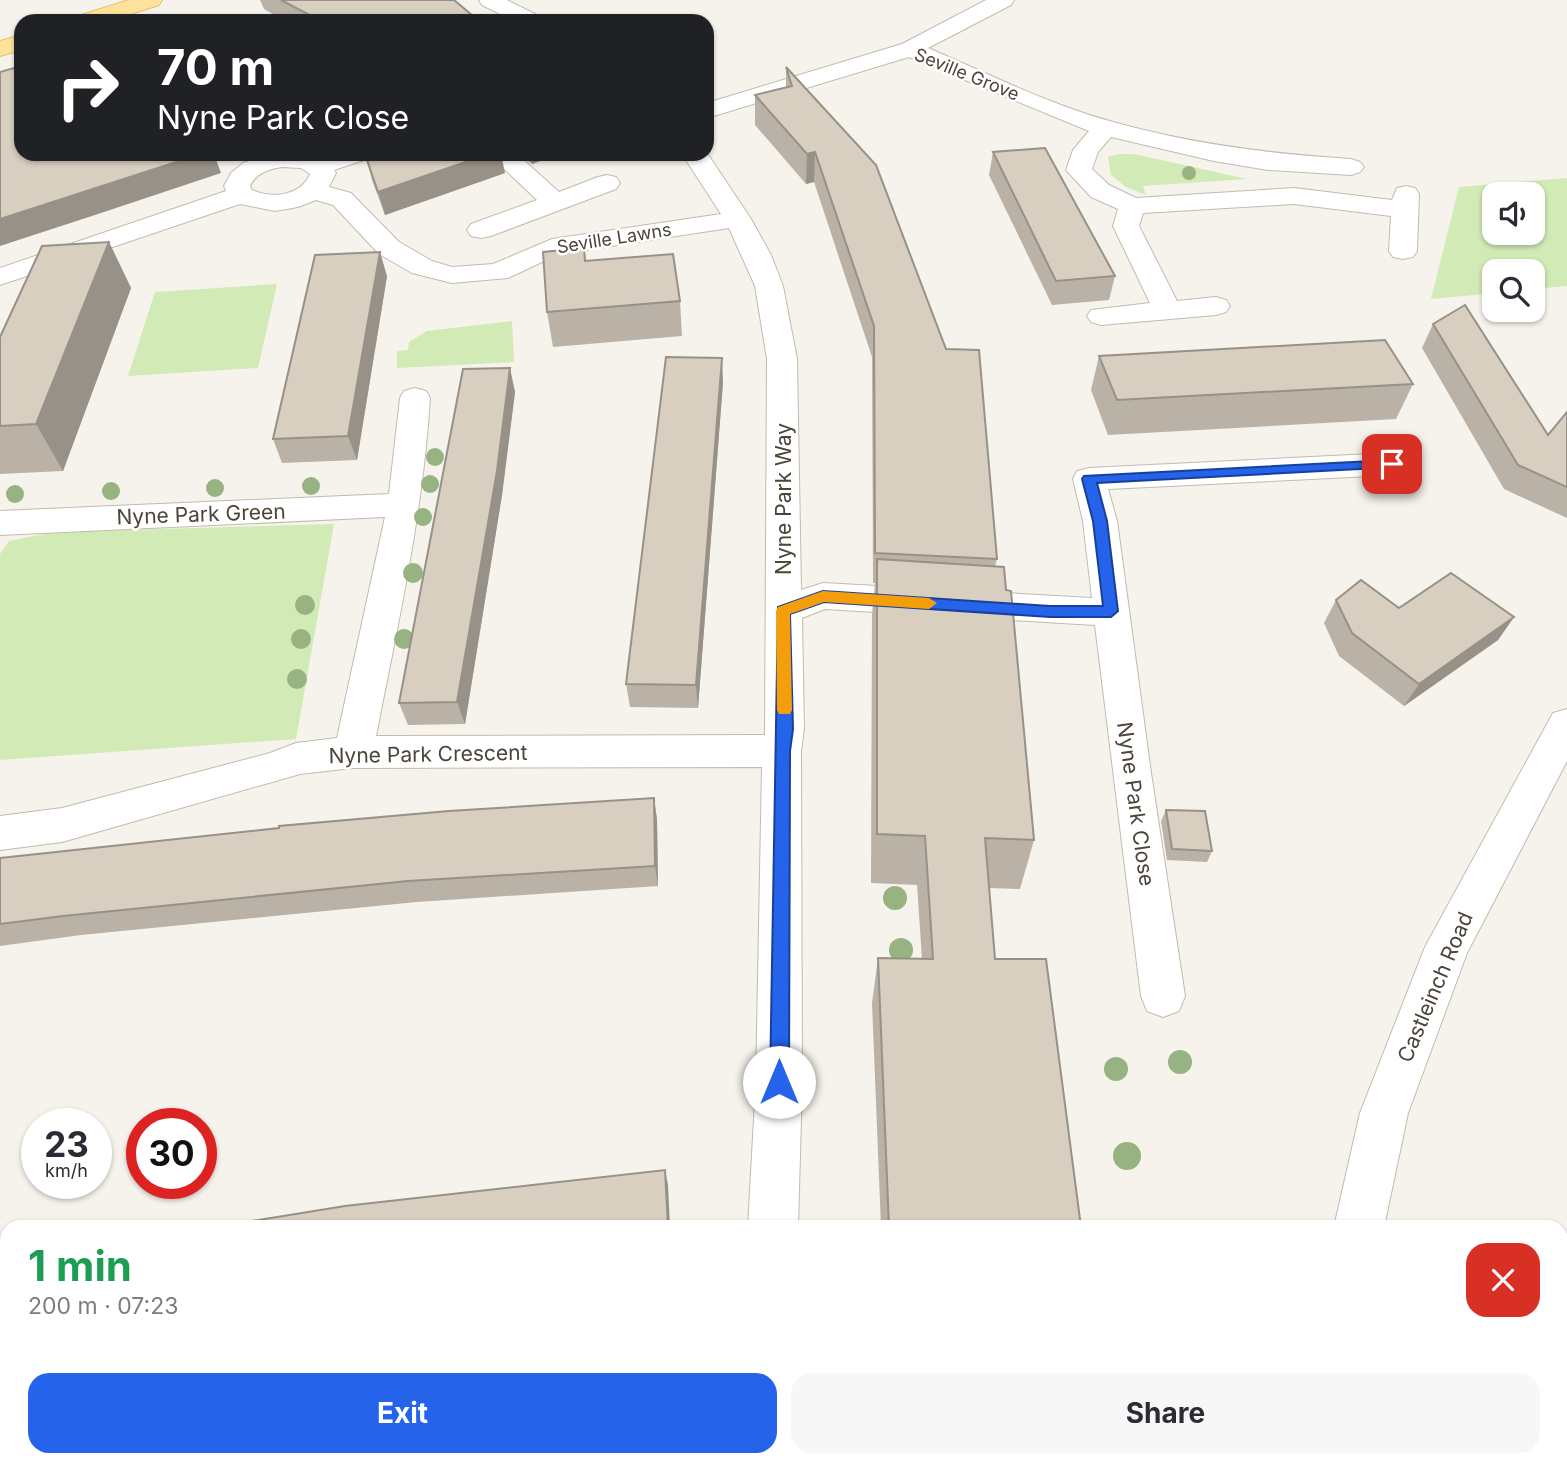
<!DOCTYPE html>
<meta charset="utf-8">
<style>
:root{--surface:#fff;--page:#f7f7f7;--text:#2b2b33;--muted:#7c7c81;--accent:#2563eb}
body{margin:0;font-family:Inter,sans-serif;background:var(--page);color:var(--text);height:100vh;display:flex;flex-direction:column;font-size:26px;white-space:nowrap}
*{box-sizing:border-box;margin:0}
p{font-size:23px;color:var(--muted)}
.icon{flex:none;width:38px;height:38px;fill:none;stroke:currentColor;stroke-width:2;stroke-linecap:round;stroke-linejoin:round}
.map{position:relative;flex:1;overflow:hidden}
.drawer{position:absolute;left:0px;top:1220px;width:1568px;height:247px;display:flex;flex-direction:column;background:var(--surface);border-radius:21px 21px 0 0;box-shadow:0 2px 5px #0004}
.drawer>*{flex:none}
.top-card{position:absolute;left:14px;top:14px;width:700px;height:147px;border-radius:21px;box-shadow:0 2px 5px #0004;background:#202124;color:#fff;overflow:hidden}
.buttons{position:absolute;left:1482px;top:182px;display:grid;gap:14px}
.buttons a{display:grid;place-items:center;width:63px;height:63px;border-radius:14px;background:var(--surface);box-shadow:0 2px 5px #0004;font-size:35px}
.speed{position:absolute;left:21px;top:1108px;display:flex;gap:14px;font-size:35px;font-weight:700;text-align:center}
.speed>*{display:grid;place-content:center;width:91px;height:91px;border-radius:50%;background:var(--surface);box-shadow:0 2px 5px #0004;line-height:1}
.speed small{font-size:18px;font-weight:400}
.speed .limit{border:10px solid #d22;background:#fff;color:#111}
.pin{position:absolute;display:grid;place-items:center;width:60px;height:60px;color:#fff;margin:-30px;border-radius:14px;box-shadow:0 4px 10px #0006}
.me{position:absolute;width:77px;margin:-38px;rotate:0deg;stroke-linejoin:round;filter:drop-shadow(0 0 5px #0008)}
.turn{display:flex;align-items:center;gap:24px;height:147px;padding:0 28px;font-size:32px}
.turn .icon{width:91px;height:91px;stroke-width:2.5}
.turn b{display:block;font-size:49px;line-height:60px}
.round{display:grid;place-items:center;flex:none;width:74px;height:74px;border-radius:21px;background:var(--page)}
.head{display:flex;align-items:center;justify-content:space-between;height:119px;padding:0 28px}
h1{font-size:42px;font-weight:700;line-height:52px;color:#1e9e55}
.action{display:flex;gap:14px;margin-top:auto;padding:14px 28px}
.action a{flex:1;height:80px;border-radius:21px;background:var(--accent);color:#fff;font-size:28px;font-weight:700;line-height:80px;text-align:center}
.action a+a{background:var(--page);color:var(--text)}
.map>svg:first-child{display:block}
.green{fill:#d2eab5;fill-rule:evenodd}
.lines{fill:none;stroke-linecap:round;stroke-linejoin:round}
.minor-casing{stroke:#c2bbae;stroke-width:2}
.major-casing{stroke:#e6c16a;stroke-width:2}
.minor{fill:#fff;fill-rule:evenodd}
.major{fill:#ffe39c;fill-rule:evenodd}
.tree{fill:#97b381}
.wall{fill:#bab2a6}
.shaded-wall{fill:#979187}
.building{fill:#d8cfc1;stroke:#979187;stroke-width:2}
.route{fill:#2563eb;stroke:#184099;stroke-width:2}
.slow{fill:#f59e0b}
.labels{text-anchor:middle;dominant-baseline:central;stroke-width:5;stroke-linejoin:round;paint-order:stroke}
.far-street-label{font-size:18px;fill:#4b4439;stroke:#fff}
.street-label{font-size:21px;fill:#4b4439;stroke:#fff}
</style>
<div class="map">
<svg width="1567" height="1466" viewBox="0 0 1567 1466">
<rect width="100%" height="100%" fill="#f6f3ec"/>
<!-- green -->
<path class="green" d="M 1119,154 L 1134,154 L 1247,179 L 1143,186 L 1146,195 L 1126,187 L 1111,175 L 1108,157 Z
M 1567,178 L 1567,286 L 1533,289 L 1533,271 L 1494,271 L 1494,293 L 1431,299 L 1459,187 ZM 1533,194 L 1533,233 L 1494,233 L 1494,194 Z
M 277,284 L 258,368 L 128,376 L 155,292 Z
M 512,321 L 514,362 L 397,368 L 397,351 L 408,350 L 409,342 L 427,331 Z
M 334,524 L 296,739 L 0,760 L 0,554 L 9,541 L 55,532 Z"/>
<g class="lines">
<defs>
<path id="minor" d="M 479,0 L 507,0 L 539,16 L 542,21 L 514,21 L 482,5 Z
M 986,0 L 1014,0 L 1011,5 L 928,48 C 989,74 1050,105 1113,122 C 1192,144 1269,154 1351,159 L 1360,162 L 1364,167 L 1360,172 L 1351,175 L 1268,170 L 1214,161 L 1111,137 L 1098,152 L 1092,169 L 1109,185 L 1136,198 L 1294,188 L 1392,200 L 1397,188 L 1406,186 L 1415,188 L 1419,194 L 1417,251 L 1413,257 L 1403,259 L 1393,257 L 1389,251 L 1391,216 L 1294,204 L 1143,213 L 1139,226 L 1177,301 L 1216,297 L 1226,300 L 1230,306 L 1226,312 L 1216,315 L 1101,325 L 1091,322 L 1087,316 L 1091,310 L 1150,303 L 1113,226 L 1118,209 L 1091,197 L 1066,170 L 1073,150 L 1089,131 L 909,57 L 707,118 L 707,103 L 902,44 Z
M 707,153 L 751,219 L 771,255 L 783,286 L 797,359 L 801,590 L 823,583 L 1092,598 L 1083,521 L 1073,479 L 1077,471 L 1089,468 L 1392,453 L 1403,456 L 1408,464 L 1403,472 L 1392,475 L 1108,489 L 1117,521 L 1151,773 L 1185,996 L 1179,1011 L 1163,1017 L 1147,1011 L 1141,996 L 1095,625 L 825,609 L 802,618 L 804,729 L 801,751 L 802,1082 L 798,1227 L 748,1227 L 756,1082 L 762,767 L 353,768 L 300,774 L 62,842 L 0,850 L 0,816 L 62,808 L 270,753 L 296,743 L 337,738 L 385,517 L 0,535 L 0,511 L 389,494 L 400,398 L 404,391 L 415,388 L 426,391 L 430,398 C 423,513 398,624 376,736 L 765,735 L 767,359 L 755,286 L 729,228 L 559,254 L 508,278 L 452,283 L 412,273 L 379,254 L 333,205 L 316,200 L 298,207 L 275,211 L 240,204 L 0,285 L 0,268 L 226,191 L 224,186 L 231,173 L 243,163 L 270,154 L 306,154 L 321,158 L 333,154 L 371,154 L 367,159 L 334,170 L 336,173 L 329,187 L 351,193 L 399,242 L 432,261 L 452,267 L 493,264 L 552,239 L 721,214 L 682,154 ZM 282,167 L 301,168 L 310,174 C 301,196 272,199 252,190 L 250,186 C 256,173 269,169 282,167 Z
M 500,155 L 518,155 L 559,192 L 598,177 L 607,175 L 616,177 L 620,183 L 616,189 L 491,236 L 481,238 L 471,236 L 467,230 L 471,224 L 537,200 L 500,165 L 496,160 Z
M 1567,709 L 1567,761 L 1467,953 L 1408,1113 L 1384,1227 L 1334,1227 L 1360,1113 L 1425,947 L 1553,713 Z
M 7,1428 L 7,1460 L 33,1460 L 30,1466 L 0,1466 L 0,1429 Z
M 748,1460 L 803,1460 L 804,1466 L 748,1466 Z
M 1279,1460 L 1335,1460 L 1334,1466 L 1278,1466 Z"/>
<path id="major" d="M 129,0 L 162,0 L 159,5 L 108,21 L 75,21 L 78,16 Z
M 21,35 L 21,50 L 0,56 L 0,41 Z"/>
</defs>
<!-- minor casing -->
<use href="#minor" class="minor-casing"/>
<!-- major casing -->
<use href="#major" class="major-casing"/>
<!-- minor -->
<use href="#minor" class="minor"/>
<!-- major -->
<use href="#major" class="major"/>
</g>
<!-- trees -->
<g class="tree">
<circle cx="1189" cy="173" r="7"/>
<circle cx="435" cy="457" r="9"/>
<circle cx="430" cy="484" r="9"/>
<circle cx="311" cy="486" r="9"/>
<circle cx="215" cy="488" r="9"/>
<circle cx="111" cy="491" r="9"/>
<circle cx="15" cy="494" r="9"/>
<circle cx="423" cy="517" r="9"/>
<circle cx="413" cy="573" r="10"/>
<circle cx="305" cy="605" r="10"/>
<circle cx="301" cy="639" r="10"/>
<circle cx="404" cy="639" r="10"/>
<circle cx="297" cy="679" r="10"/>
<circle cx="895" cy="898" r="12"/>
<circle cx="901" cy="950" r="12"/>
<circle cx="1180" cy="1062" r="12"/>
<circle cx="1116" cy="1069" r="12"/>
<circle cx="1127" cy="1156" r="14"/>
</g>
<!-- wall -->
<path class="wall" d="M 260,0 L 454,0 L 479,21 L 285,21 L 264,9 Z
M 786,67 L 997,559 L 995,566 L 1006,590 L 1034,840 L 1020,889 L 989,888 L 995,959 L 1081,1227 L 881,1227 L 872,1003 L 878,958 L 922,959 L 917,885 L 871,883 L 872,614 L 875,583 L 873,583 L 872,357 L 814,182 L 806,184 L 755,125 L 755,95 L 786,88 Z
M 993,152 L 1115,276 L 1109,300 L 1052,305 L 989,175 Z
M 520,154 L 559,154 L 532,164 Z
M 366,157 L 505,173 L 385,215 L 372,180 Z
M 109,242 L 131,288 L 63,471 L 0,474 L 0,337 Z
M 584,248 L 586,261 L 680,301 L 682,336 L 553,347 L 547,312 Z
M 387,276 L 357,460 L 282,463 L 273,439 Z
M 1433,324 L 1548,435 L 1567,412 L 1567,518 L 1504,489 L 1422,348 Z
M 1099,356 L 1413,384 L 1396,419 L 1108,435 L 1091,390 Z
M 723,382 L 698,708 L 630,707 L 626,684 Z
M 515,392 L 502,495 L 465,724 L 408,725 L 399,703 Z
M 1336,600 L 1399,608 L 1514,617 L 1498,640 L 1404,706 L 1339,656 L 1324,623 Z
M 654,798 L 657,820 L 658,886 L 417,902 L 81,935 L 0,946 L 0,858 Z
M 1166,810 L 1212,851 L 1207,862 L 1167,860 L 1161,821 Z
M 7,1263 L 7,1370 L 0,1371 L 0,1265 Z
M 1567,1362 L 1567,1379 L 1561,1370 L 1561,1365 Z
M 890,1460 L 1111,1460 L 1112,1466 L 890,1466 Z
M 1416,1460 L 1549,1460 L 1546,1466 L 1424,1466 Z"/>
<!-- shaded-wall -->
<path class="shaded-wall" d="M 815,152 L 814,182 L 806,184 L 807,154 Z
M 201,154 L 214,154 L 221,173 L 98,214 L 0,246 L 0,219 Z
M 489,154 L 501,154 L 505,173 L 385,215 L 378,192 Z
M 530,154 L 559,154 L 532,164 Z
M 109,242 L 131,288 L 63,471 L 36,424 Z
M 380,252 L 387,276 L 357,460 L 348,436 Z
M 722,358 L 723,382 L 698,708 L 696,685 Z
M 510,368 L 515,392 L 502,495 L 465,724 L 457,702 Z
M 1514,617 L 1498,640 L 1404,706 L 1419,684 Z
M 654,798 L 657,820 L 658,886 L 655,866 Z
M 665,1170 L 668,1185 L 670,1227 L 668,1227 Z"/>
<!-- building -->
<path class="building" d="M 281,0 L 454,0 L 479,21 L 321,21 Z
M 21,66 L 21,154 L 201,154 L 0,219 L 0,72 Z
M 786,67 L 876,165 L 946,349 L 979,350 L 997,559 L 875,553 L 874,326 L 815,152 L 807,154 L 755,95 L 792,86 Z
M 1045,148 L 1115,276 L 1056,281 L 993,152 Z
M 374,154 L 489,154 L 378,192 L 366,157 Z
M 109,242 L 36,424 L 0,426 L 0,337 L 42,246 Z
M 584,248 L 585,261 L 673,254 L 680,301 L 547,312 L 543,252 Z
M 380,252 L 348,436 L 273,439 L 315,255 Z
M 1465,305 L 1548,435 L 1567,412 L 1567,487 L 1518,465 L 1433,324 Z
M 1385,340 L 1413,384 L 1117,400 L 1099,356 Z
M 666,357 L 722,358 L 696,685 L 626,684 Z
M 510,368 L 497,471 L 457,702 L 399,703 L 463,369 Z
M 877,559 L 1004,567 L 1006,590 L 1011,591 L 1034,840 L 985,838 L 995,959 L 1046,959 L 1081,1227 L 889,1227 L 878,958 L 933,959 L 925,836 L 877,834 Z
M 1451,573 L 1514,617 L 1419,684 L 1352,633 L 1336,600 L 1361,580 L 1399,608 Z
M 654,798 L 655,866 L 408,881 L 63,916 L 0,924 L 0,858 L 279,828 L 279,826 L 449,811 Z
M 1166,810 L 1205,811 L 1212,851 L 1172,849 Z
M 665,1170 L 668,1227 L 215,1227 L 345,1206 Z
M 7,1263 L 7,1354 L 0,1356 L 0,1265 Z
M 899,1460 L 1111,1460 L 1112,1466 L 900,1466 Z
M 1447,1460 L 1549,1460 L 1546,1466 L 1455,1466 Z"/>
<!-- route -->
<path class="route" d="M 1392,460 L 1397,461 L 1397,467 L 1097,483 L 1107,521 L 1118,611 L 1111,617 L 1050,617 L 824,602 L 790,614 L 793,729 L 790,751 L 789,1082 L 786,1088 L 779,1091 L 773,1088 L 770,1082 L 778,607 L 823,591 L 1050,606 L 1103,606 L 1093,521 L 1082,479 L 1084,476 Z"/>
<!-- slow -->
<path class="slow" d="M 823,591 L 929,598 L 937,603 L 929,609 L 824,602 L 790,614 L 792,710 L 790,714 L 779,714 L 777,710 L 776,611 L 778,607 Z"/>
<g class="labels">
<!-- far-street labels -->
<g class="far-street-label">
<text transform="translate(967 74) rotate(22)">Seville Grove</text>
<text transform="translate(614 238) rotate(-9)">Seville Lawns</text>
</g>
<!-- street labels -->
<g class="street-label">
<text transform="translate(783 499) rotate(-90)">Nyne Park Way</text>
<text transform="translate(201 514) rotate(-2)">Nyne Park Green</text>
<text transform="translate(428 754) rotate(-1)">Nyne Park Crescent</text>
<text transform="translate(1136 804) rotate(82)">Nyne Park Close</text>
<text transform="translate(1435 987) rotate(-67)">Castleinch Road</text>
</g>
</g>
</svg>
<div class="buttons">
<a><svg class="icon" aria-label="sound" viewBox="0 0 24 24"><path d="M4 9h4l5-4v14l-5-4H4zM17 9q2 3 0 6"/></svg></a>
<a><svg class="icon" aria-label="search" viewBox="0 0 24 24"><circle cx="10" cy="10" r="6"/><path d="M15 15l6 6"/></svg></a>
</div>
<div class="speed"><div>23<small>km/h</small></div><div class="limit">30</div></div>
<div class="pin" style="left:1392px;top:464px;background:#d93025"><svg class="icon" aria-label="arrive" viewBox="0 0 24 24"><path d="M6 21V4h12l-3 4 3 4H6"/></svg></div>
<svg class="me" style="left:779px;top:1082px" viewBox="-20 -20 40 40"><circle r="19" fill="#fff"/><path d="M0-13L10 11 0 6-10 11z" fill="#2563eb"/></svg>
<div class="top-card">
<div class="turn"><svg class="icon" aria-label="right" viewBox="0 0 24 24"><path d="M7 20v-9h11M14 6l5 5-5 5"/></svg><div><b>70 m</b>Nyne Park Close</div></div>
</div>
<section class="drawer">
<div class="head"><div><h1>1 min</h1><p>200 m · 07:23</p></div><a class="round" style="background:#d93025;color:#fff"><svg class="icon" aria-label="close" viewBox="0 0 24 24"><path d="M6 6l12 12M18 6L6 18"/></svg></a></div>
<div class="action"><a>Exit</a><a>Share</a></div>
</section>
</div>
